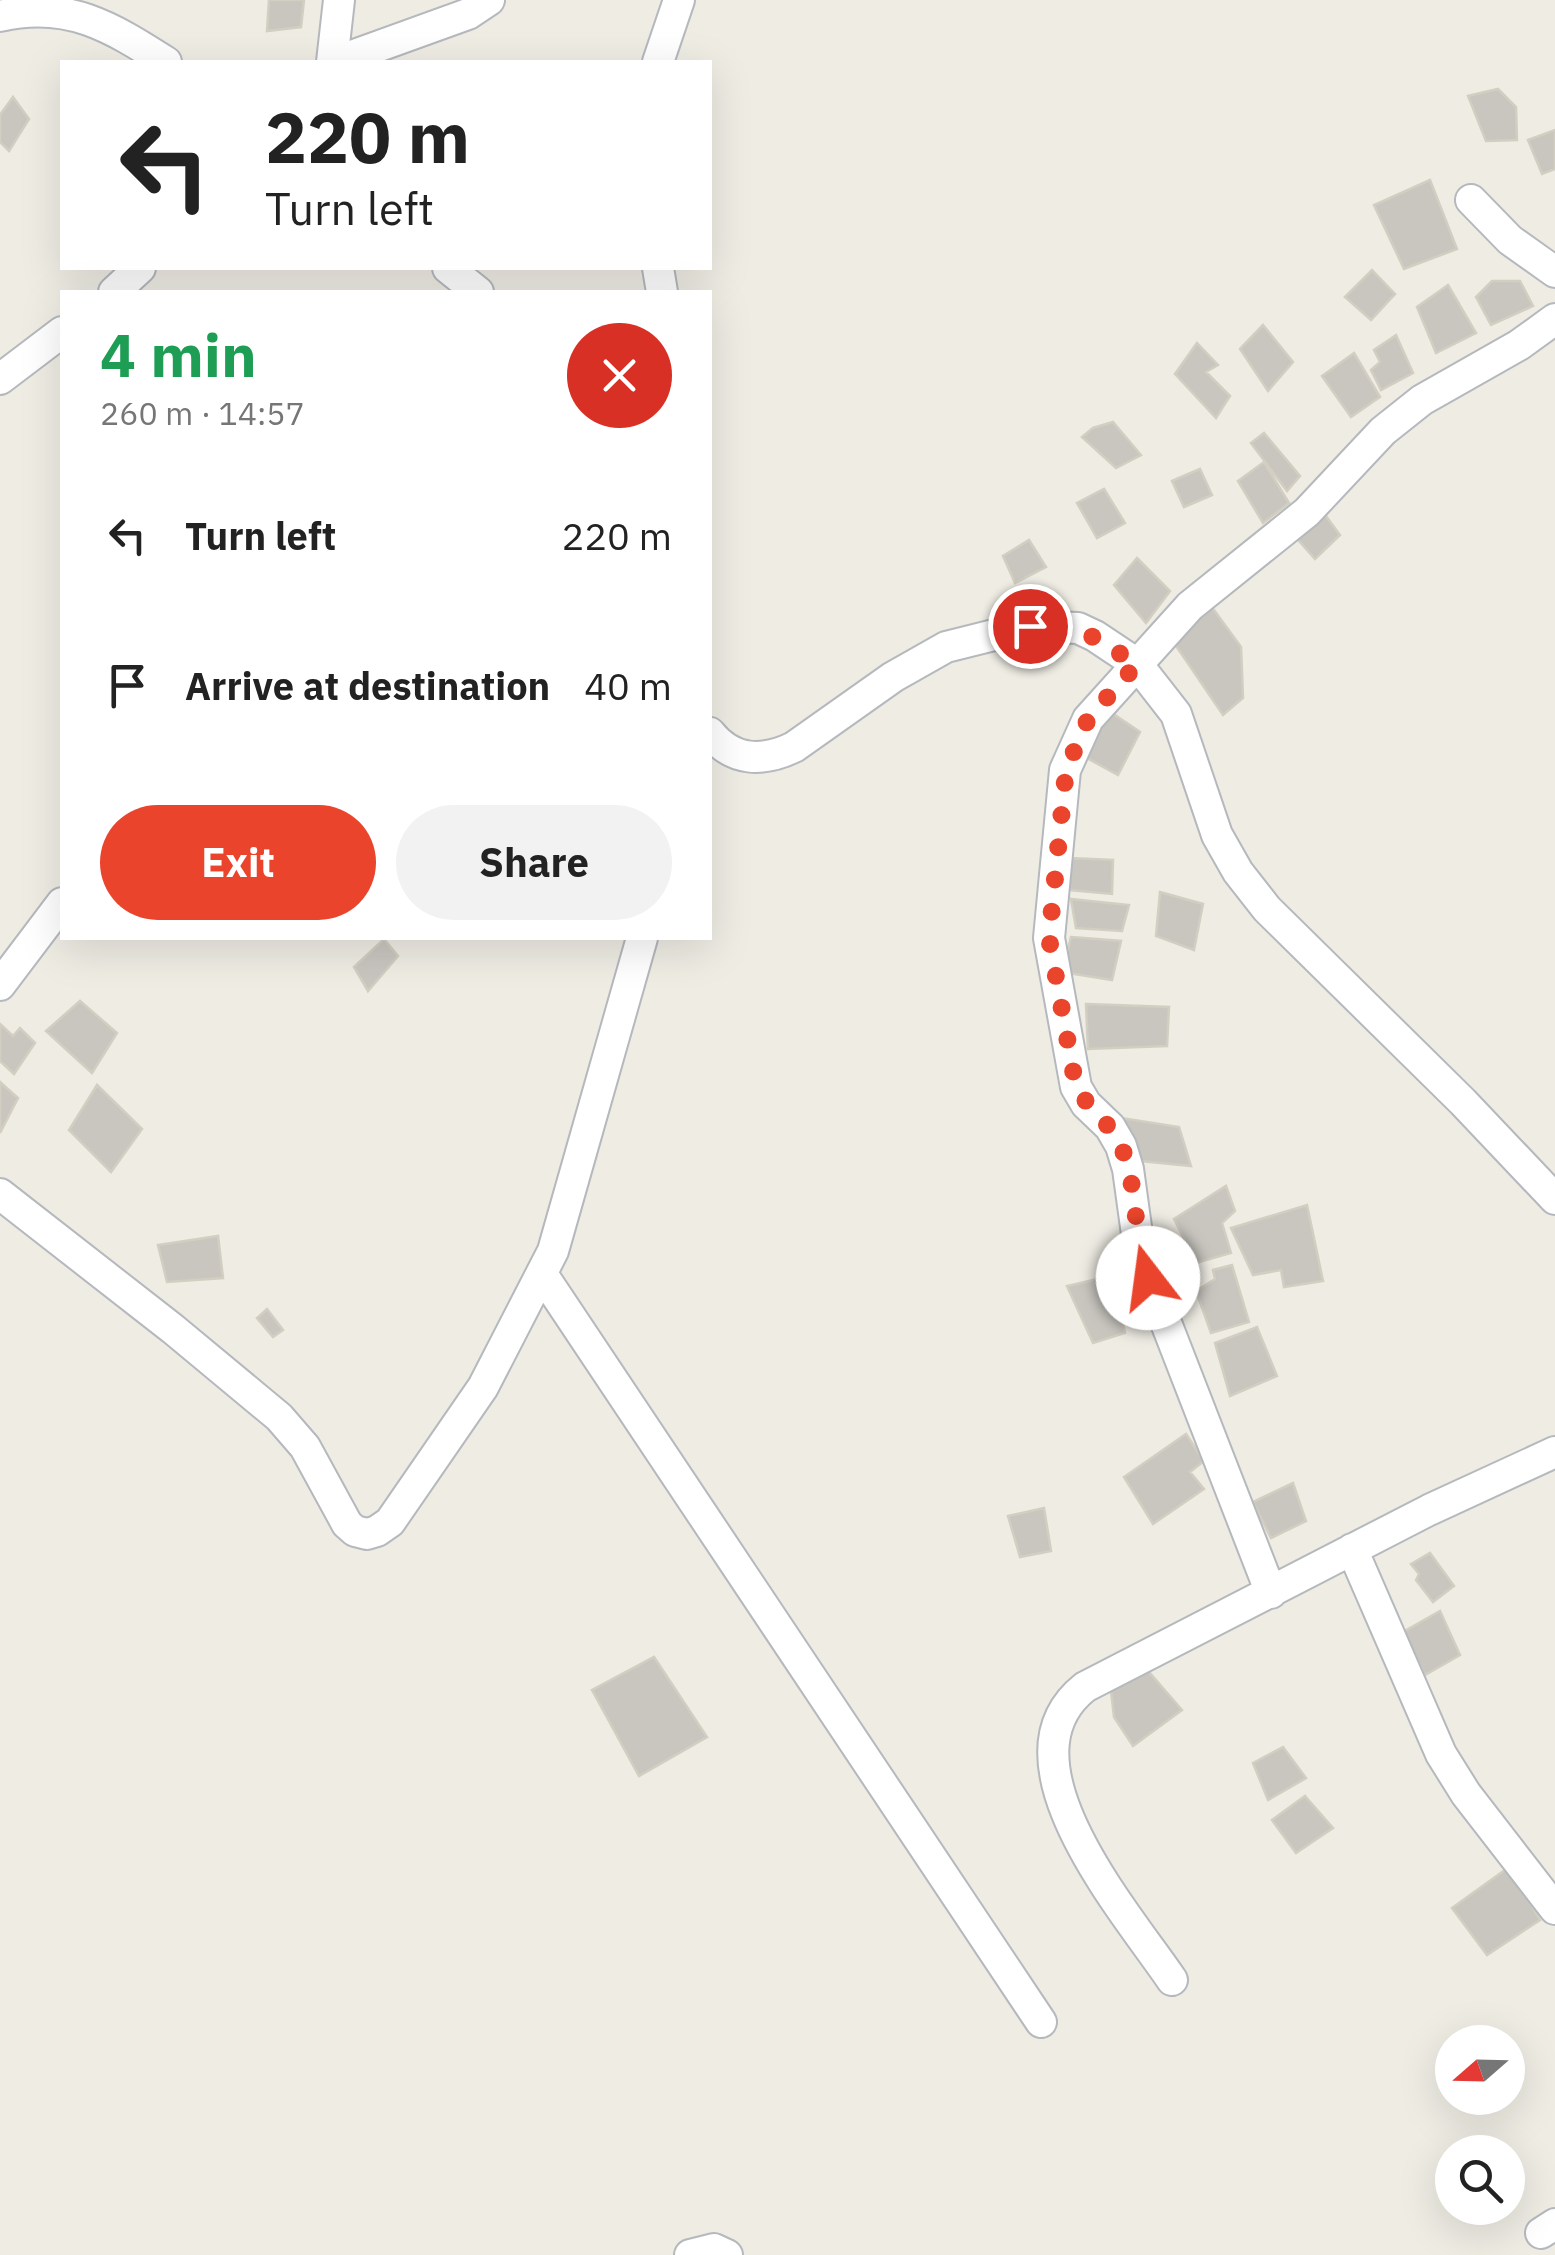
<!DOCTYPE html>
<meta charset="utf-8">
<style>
:root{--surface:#fff;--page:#f2f2f2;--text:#222;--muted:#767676;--accent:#ea442c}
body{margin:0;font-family:"IBM Plex Sans",sans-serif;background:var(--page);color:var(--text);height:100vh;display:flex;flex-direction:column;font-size:38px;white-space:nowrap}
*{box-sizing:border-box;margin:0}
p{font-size:32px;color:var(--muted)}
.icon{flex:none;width:55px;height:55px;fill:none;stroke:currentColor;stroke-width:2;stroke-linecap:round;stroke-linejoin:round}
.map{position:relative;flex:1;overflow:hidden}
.side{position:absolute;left:60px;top:290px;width:652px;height:650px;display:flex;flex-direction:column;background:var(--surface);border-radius:0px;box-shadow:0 10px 40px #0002}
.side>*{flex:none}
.hud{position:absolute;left:60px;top:60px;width:652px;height:210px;border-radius:0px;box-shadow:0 10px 40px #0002;background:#fff;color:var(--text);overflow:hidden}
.needle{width:65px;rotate:250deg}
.fabs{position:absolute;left:1435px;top:2025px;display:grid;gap:20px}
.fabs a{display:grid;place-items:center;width:90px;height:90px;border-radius:50%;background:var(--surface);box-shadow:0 10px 40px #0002;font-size:50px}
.pin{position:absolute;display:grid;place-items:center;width:85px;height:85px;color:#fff;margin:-42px;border:5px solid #fff;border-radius:50%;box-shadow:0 2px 10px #0007}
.me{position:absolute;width:110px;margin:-55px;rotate:345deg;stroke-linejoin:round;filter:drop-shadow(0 0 8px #0008)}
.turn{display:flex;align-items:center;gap:35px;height:210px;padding:0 40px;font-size:45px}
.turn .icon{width:130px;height:130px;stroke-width:2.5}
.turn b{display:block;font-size:70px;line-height:85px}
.round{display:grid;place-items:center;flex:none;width:105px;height:105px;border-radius:52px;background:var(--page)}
.overview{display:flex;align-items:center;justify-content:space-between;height:170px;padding:0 40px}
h1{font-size:60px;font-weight:700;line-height:75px;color:#1e9e55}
.primary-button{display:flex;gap:20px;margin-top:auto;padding:20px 40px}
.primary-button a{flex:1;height:115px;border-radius:60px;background:var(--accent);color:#fff;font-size:40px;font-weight:700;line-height:115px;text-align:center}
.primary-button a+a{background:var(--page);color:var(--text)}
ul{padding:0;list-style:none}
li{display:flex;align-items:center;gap:30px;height:150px;padding:0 40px}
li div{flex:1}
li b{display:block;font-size:38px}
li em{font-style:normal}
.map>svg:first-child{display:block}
.building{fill:#c9c6c0;stroke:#d2cec1;stroke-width:2.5}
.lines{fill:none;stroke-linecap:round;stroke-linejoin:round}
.minor-casing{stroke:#b5b8bd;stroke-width:34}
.minor{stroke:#fff;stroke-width:30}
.route{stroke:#ea442c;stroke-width:18;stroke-dasharray:0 32.4}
</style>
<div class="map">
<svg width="1555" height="2255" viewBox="0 0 1555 2255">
<rect width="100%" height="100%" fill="#eeece3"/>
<!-- building -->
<path class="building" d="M 269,0 L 304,0 L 301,27 L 267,31 Z
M 1498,89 L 1516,107 L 1517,140 L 1486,141 L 1468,96 Z
M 13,97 L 29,119 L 9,151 L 0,142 L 0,115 Z
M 1555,130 L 1555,169 L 1542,174 L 1528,140 Z
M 1430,180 L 1457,249 L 1404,269 L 1374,205 Z
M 1372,270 L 1395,294 L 1371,320 L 1345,297 Z
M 1492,281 L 1520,281 L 1533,306 L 1491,325 L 1476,297 Z
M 1448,285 L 1476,333 L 1436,353 L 1417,307 Z
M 1263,325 L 1293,362 L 1268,391 L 1240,349 Z
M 1396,335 L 1413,373 L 1381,390 L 1371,370 L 1380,362 L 1374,350 Z
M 1197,343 L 1218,365 L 1206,372 L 1230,396 L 1216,418 L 1175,374 Z
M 1354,353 L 1380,397 L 1351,417 L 1322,376 Z
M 1113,422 L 1141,455 L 1116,468 L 1082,437 L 1093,428 Z
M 1264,433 L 1300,476 L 1287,491 L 1251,443 Z
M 1264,462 L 1289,503 L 1263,523 L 1238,481 Z
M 1200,469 L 1212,495 L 1184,507 L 1172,481 Z
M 1104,489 L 1125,523 L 1097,538 L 1077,503 Z
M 1323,512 L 1340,535 L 1315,559 L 1292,533 Z
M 1029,540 L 1046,567 L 1015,583 L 1003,556 Z
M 1137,558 L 1170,591 L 1146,623 L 1114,585 Z
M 1211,606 L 1241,647 L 1243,698 L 1223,715 L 1170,637 Z
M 1109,711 L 1140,732 L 1118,775 L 1085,757 Z
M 1069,858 L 1113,860 L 1112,894 L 1070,890 Z
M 1160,892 L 1203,904 L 1194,950 L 1156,936 Z
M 1071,899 L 1129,905 L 1122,931 L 1076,928 Z
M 1071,937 L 1121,941 L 1112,980 L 1062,972 Z
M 384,939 L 398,956 L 368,991 L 354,967 Z
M 80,1001 L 117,1033 L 92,1073 L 46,1031 Z
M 1086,1004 L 1169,1007 L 1167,1046 L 1088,1049 Z
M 0,1024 L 13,1036 L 20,1028 L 35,1043 L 14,1074 L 0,1061 Z
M 0,1082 L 18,1098 L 0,1133 Z
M 97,1085 L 142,1129 L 111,1172 L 69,1130 Z
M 1121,1118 L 1179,1127 L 1191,1166 L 1141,1161 Z
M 1226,1186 L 1235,1211 L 1222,1223 L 1231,1253 L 1196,1263 L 1174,1219 Z
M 1307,1205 L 1323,1281 L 1284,1287 L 1281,1270 L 1253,1275 L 1231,1228 Z
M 218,1236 L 223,1278 L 167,1282 L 158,1245 Z
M 1232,1265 L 1249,1322 L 1211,1333 L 1196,1291 L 1215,1279 L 1213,1270 Z
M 1114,1275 L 1125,1333 L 1093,1343 L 1067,1286 Z
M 267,1309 L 283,1330 L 273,1337 L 257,1318 Z
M 1257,1327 L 1277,1376 L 1230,1396 L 1215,1343 Z
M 1186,1434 L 1204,1461 L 1190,1472 L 1204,1489 L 1153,1524 L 1124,1477 Z
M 1293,1483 L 1306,1521 L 1271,1538 L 1253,1502 Z
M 1044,1508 L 1051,1551 L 1020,1557 L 1008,1516 Z
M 1430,1553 L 1454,1586 L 1433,1602 L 1416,1580 L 1419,1574 L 1411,1564 Z
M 1440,1611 L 1460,1655 L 1425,1675 L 1403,1632 Z
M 654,1657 L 707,1737 L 639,1776 L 592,1690 Z
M 1143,1665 L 1182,1710 L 1133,1746 L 1114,1717 L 1111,1691 Z
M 1283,1747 L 1306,1778 L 1268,1800 L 1253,1763 Z
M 1305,1796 L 1333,1828 L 1296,1853 L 1272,1820 Z
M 1509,1867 L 1540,1920 L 1487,1955 L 1452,1908 Z"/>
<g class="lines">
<defs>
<path id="minor" d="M 0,16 C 68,0 111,27 166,62
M 332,62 L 339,0
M 335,62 L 468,14 L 489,0
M 658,62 L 679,0
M 1471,200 L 1510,240 L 1555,272
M 448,268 L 478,292
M 658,268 L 662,292
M 114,292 L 140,268
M 0,379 L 62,332
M 710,733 C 733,762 763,762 794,747 L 893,677 L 946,647 L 1030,626 L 1078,628 L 1095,636 L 1137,664 L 1176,714 L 1217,835 L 1238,872 L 1267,909 L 1463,1102 L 1555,1199
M 0,985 L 62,903
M 0,1194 L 173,1329 L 279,1417 L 305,1447 L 347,1524 L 355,1531 L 367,1534 L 377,1531 L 390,1522 L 483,1387 L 553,1251 L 642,938
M 542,1274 L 1041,2022
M 1352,1549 L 1441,1754 L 1466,1794 L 1555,1909
M 1271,1593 L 1140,1256 L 1128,1169 L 1121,1146 L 1110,1127 L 1086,1104 L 1076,1087 L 1049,938 L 1065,770 L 1088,719 L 1190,606 L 1307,512 L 1383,431 L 1422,400 L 1519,345 L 1555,319
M 1172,1980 C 1126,1912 993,1760 1085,1687 L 1429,1510 L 1555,1452
M 1541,2233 L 1555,2224
M 690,2255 L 714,2249 L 727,2255"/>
</defs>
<!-- minor casing -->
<use href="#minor" class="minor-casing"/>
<!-- minor -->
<use href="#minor" class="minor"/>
</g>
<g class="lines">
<!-- route -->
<path class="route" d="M 1030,626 L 1078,628 L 1137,664 L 1088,719 L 1066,770 L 1049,938 L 1076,1087 C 1088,1108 1109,1122 1120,1144 C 1139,1185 1132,1234 1148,1278"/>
</g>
</svg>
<div class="fabs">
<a><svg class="needle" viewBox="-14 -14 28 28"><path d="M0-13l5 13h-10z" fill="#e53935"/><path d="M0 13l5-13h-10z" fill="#767676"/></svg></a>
<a><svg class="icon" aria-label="search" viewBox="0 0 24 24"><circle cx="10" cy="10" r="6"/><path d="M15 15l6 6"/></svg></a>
</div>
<div class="pin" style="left:1030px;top:626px;background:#d93025"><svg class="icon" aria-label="arrive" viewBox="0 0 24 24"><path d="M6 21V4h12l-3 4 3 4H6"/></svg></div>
<svg class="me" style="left:1148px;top:1278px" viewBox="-20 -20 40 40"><circle r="19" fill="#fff"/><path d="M0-13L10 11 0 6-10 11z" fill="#ea442c"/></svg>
<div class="hud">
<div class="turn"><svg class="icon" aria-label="left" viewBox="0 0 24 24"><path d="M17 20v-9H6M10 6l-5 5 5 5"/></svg><div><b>220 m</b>Turn left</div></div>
</div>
<section class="side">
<div class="overview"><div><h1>4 min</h1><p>260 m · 14:57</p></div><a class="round" style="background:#d93025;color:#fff"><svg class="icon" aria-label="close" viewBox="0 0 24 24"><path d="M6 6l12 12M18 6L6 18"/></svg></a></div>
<ul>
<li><svg class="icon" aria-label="left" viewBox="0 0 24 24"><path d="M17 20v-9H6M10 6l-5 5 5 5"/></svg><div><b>Turn left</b></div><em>220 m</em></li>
<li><svg class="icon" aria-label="arrive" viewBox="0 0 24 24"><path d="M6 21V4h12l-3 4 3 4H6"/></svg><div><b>Arrive at destination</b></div><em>40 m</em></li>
</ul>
<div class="primary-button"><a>Exit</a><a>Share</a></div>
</section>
</div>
